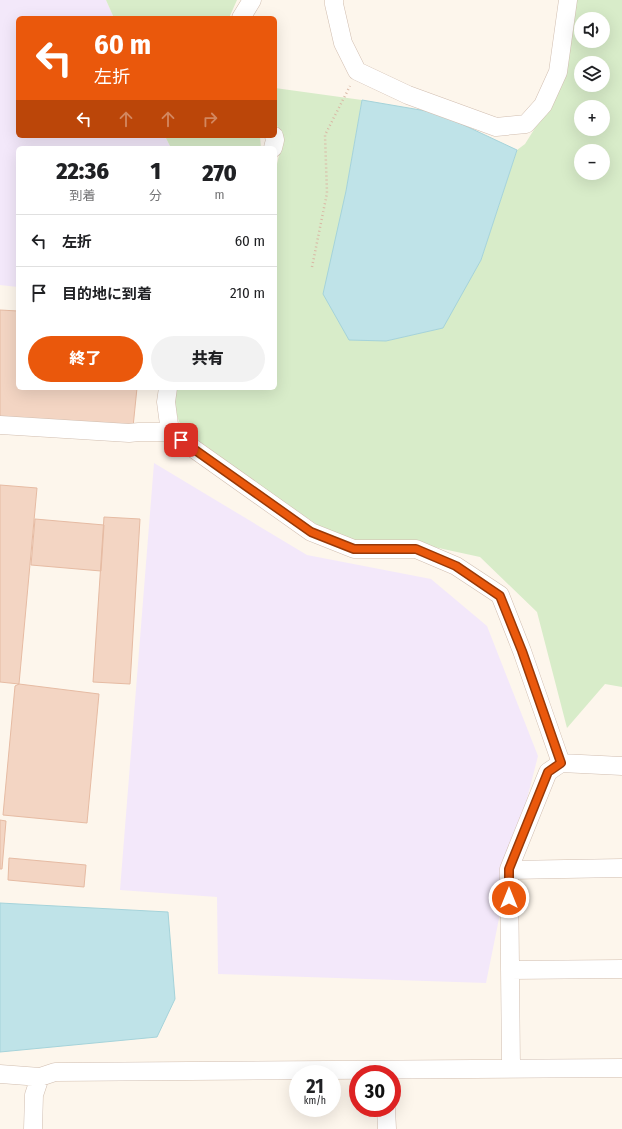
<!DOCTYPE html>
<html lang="ja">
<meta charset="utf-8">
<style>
:root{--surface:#fff;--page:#f2f2f2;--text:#202124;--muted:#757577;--line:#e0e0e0;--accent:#ea580c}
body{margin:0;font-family:"Fira Sans Condensed","Noto Sans JP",sans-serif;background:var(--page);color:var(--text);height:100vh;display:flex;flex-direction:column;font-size:15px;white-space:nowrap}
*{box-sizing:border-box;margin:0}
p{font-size:13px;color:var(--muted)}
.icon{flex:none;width:22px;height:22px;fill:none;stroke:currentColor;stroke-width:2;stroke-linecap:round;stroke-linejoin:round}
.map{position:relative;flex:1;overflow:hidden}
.details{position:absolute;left:16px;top:146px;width:261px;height:244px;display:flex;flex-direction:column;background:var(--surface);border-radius:6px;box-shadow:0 4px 16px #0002}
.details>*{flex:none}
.top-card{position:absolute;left:16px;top:16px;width:261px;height:122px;border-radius:6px;box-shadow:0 4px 16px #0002;background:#ea580c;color:#fff;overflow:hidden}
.buttons{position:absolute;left:574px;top:12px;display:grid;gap:8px}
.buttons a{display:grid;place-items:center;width:36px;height:36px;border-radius:50%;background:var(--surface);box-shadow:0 4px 16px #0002;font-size:20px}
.speed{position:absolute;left:289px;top:1065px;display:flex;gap:8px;font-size:20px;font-weight:700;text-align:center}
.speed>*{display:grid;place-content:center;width:52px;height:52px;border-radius:50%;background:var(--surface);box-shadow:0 4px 16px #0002;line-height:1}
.speed small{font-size:10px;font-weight:400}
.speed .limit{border:6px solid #d22;background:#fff;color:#111}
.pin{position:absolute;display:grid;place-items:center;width:34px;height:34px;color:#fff;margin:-17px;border-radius:8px;box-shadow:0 2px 6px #0006}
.me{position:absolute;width:44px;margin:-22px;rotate:0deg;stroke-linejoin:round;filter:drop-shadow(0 0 3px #0008)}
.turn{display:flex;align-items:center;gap:14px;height:84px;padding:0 12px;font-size:18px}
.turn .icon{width:52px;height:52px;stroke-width:2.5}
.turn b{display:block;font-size:28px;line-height:34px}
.lanes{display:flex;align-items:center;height:38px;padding:0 12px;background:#0003;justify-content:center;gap:20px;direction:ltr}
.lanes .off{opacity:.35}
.eta{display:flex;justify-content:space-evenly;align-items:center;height:68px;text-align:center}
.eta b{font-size:24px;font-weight:800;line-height:28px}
.action{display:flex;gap:8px;margin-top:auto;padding:8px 12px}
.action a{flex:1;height:46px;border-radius:24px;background:var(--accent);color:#fff;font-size:16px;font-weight:800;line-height:46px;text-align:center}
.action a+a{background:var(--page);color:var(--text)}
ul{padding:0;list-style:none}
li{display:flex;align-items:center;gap:12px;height:52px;padding:0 12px;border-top:1px solid var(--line)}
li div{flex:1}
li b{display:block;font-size:15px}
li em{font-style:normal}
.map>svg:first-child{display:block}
.education{fill:#f3e8fa}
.green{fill:#d8ecc9;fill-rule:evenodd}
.water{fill:#bfe3e8;stroke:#a5d3da}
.building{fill:#f3d5c3;stroke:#e6bba3}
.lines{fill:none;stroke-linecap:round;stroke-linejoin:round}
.street-casing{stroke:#d1beb0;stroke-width:19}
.path{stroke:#d9b8a5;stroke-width:2.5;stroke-dasharray:1 3;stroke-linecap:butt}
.street{stroke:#fff;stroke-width:18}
.route-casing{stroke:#983908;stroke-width:10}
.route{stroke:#ea580c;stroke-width:7}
</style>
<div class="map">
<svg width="622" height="1129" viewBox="0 0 622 1129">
<rect width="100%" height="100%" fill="#fdf6ec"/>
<!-- education -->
<path class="education" d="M 0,0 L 106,0 L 114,18 L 18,18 L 18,136 L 165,136 L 171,148 L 18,148 L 18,287 L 0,285 Z
M 154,463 L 307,555 L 431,579 L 487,626 L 538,756 L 509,869 L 486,983 L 218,974 L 217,897 L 120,890 Z"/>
<!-- green -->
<path class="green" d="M 106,0 L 237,0 L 229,18 L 114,18 Z
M 572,0 L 622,0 L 622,687 L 605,684 L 567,728 L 537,612 L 480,557 L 434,547 L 357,541 L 329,533 L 309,519 L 192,448 L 178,419 L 173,399 L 175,388 L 275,388 L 275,173 L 283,137 L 275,122 L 275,88 L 362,100 L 346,191 L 386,341 L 442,328 L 481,260 L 517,150 L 525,144 L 547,109 ZM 581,19 L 603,19 L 603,41 L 581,41 ZM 581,63 L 603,63 L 603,85 L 581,85 ZM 581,107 L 603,107 L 603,129 L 581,129 ZM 581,151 L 603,151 L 603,173 L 581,173 Z
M 165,136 L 260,136 L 261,148 L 171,148 Z"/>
<!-- water -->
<path class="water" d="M 362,100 L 438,113 L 517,150 L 481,260 L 443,328 L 386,341 L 349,340 L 323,294 L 346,191 Z
M 0,903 L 168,912 L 175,999 L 157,1037 L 0,1052 Z"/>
<!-- building -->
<path class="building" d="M 0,310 L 18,311 L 18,388 L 137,388 L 133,427 L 0,417 Z
M 0,485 L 37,488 L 19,684 L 0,682 Z
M 104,517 L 140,519 L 130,684 L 93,682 Z
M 35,519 L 104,525 L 101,571 L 31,565 Z
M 19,684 L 99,694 L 87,823 L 3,815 L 15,686 Z
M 0,820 L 6,821 L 2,869 L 0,869 Z
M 9,858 L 86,865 L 84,887 L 8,880 Z"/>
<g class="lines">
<defs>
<path id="street" d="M 334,0 L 334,4 L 343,43 L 357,71 L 408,95 L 496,127 L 526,124 L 543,105 L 558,72 L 568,0
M 241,18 L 252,0
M 273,148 L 275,140 L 274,136
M 168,388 L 166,402 L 170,432
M 0,425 L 129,433 L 139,432 L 170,432 L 311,532 L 354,549 L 416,549 L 456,566 L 500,595 L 522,651 L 561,763
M 509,870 L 622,868
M 510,970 L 622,969
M 511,1067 L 509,869 L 548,772 L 561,763 L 622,766
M 0,1074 L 40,1077
M 386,1108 L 387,1129
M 33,1129 L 34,1095 L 40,1077 L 55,1072 L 622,1068"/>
</defs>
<!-- street casing -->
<use href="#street" class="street-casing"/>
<!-- path -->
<path class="path" d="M 312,267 L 327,193 L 325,135 L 350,86"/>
<!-- street -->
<use href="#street" class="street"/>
</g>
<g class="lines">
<defs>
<path id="route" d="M 181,440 L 311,532 L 354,549 L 416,549 L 456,566 L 500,596 L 522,651 L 561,763 L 548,772 L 509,869 L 509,898"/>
</defs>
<!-- route casing -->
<use href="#route" class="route-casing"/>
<!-- route -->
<use href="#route" class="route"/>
</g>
</svg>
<div class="buttons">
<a><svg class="icon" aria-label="sound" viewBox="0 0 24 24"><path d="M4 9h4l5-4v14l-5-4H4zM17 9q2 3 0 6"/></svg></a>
<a><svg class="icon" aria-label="layers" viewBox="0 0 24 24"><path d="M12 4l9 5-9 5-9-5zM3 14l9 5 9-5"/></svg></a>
<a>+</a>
<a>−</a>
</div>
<div class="speed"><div>21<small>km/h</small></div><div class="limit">30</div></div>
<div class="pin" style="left:181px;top:440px;background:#d93025"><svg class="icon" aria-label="arrive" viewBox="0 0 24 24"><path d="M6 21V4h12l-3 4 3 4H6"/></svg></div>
<svg class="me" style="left:509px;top:898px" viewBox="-20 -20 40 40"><circle r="17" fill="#ea580c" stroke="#fff" stroke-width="3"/><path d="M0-11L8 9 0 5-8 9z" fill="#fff"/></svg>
<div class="top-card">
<div class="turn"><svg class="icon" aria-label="left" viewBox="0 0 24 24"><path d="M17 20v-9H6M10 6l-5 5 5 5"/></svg><div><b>60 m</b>左折</div></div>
<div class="lanes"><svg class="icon" aria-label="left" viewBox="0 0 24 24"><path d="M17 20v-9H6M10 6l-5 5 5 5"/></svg><svg class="icon off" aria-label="ahead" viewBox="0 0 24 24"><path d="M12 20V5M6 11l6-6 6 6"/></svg><svg class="icon off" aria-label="ahead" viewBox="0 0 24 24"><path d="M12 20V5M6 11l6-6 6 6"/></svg><svg class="icon off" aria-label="right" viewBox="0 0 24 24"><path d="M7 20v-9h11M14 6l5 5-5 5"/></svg></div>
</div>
<section class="details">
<div class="eta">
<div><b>22:36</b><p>到着</p></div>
<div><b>1</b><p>分</p></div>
<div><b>270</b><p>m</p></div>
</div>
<ul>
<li><svg class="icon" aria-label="left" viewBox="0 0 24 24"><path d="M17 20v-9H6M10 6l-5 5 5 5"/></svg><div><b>左折</b></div><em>60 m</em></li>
<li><svg class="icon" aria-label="arrive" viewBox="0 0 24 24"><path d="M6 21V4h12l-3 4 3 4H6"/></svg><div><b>目的地に到着</b></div><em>210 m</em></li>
</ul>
<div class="action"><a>終了</a><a>共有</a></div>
</section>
</div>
